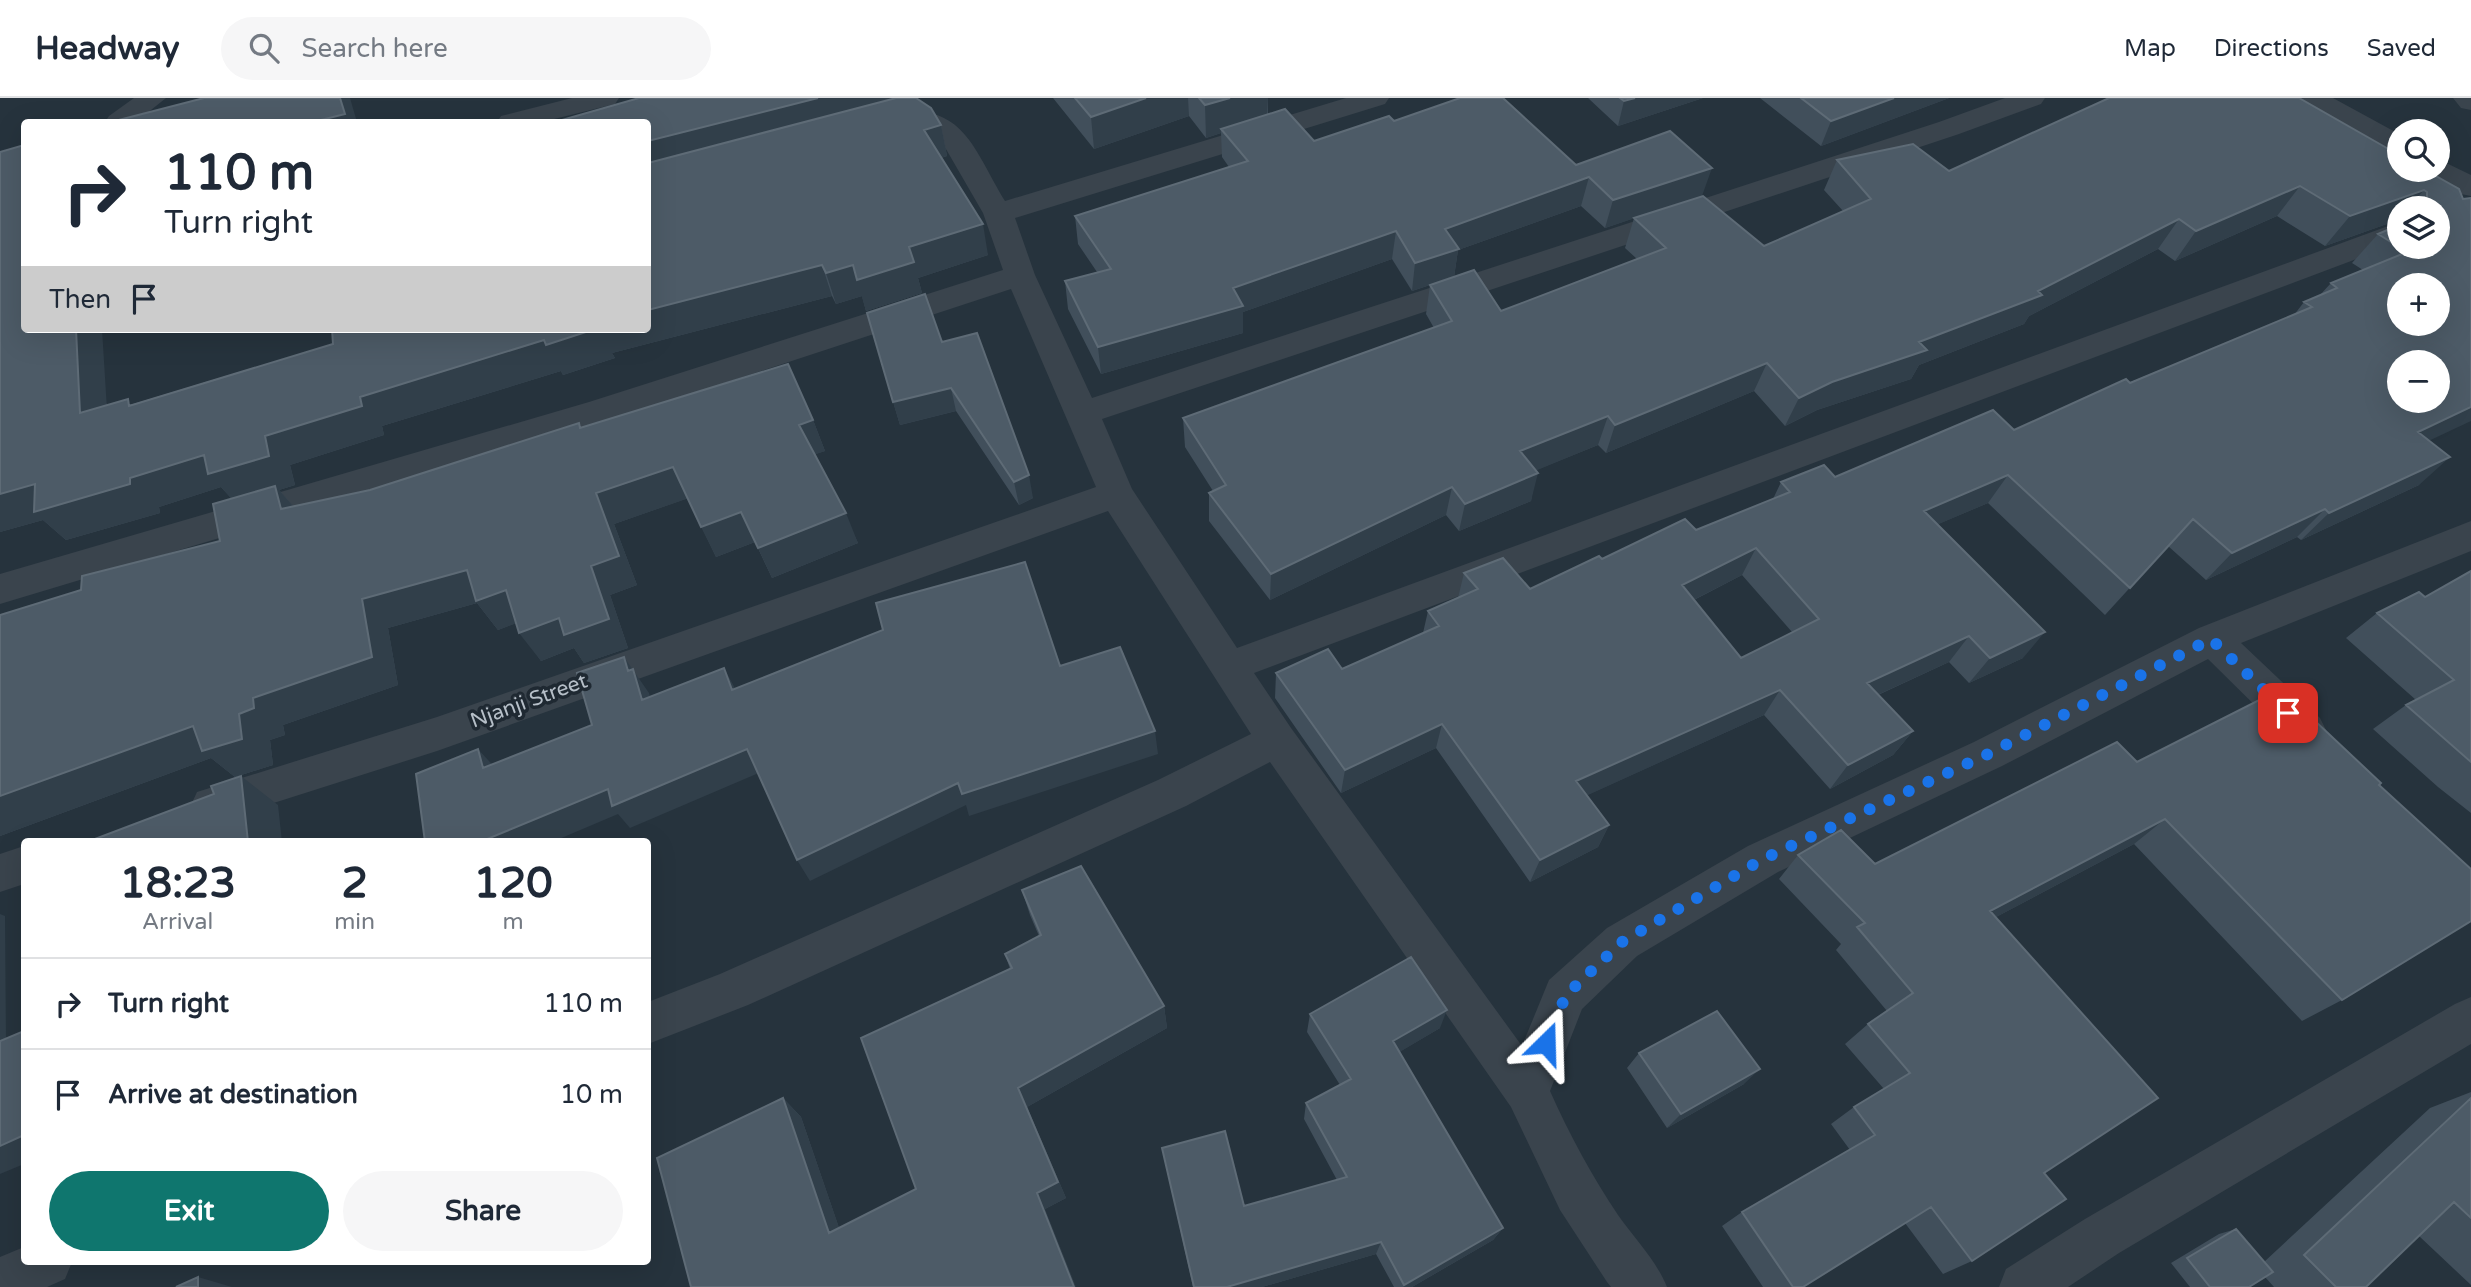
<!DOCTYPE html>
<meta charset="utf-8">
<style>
:root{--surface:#fff;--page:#f6f6f7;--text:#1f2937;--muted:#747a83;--line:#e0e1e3;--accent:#0f766e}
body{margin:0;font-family:"Varela Round",sans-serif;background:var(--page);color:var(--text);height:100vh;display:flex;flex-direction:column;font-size:26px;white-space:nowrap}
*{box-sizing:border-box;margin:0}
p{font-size:23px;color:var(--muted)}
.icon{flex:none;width:38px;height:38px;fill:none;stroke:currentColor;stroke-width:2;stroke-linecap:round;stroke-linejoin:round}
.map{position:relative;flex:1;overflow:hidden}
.panel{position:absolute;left:21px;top:740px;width:630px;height:427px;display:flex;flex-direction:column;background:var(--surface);border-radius:7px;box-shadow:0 7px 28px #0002}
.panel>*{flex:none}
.banner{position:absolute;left:21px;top:21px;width:630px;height:214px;border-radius:7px;box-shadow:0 7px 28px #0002;background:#fff;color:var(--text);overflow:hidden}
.fabs{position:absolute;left:2387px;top:21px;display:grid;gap:14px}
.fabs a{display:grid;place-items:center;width:63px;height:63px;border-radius:50%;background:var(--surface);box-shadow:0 7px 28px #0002;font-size:35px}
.pin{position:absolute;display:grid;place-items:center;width:60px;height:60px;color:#fff;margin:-30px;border-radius:14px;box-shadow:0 4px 10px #0006}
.me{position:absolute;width:77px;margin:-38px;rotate:22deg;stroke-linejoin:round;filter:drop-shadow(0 0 5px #0008)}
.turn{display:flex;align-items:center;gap:24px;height:147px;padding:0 28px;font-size:32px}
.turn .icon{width:91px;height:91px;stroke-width:2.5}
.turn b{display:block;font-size:49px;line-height:60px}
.then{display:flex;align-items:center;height:66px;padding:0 28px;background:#0003;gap:14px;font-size:26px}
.eta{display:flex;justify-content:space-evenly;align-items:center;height:119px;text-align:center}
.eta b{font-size:42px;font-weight:700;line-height:49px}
.button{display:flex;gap:14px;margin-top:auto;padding:14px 28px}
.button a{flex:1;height:80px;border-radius:42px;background:var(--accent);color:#fff;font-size:28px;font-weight:700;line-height:80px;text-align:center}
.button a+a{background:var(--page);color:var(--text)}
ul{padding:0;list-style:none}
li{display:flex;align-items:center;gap:21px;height:91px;padding:0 28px;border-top:2px solid var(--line)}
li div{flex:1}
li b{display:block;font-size:26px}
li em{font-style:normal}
header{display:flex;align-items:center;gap:42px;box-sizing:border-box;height:98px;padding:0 35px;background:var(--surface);border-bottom:2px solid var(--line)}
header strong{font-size:33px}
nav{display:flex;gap:38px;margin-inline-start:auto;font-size:24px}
.search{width:490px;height:63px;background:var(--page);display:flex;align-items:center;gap:18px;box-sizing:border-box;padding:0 24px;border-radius:38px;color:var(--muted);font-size:26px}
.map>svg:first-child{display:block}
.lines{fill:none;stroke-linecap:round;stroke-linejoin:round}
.minor{fill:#3a444d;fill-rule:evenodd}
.wall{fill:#414f5b;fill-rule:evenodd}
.shaded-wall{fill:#313f4a}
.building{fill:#4d5b67;stroke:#5e6b76;stroke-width:2;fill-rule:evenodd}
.route{stroke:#1a73e8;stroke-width:12;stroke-dasharray:0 21.6}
.labels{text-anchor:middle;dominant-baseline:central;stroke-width:7;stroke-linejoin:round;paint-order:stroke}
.street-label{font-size:21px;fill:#b6bfc8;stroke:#1f2932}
</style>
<header>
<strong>Headway</strong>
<div class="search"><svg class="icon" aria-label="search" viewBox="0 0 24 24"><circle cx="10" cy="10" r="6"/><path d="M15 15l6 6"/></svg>Search here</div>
<nav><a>Map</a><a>Directions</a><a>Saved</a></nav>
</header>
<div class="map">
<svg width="2471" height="1189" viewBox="0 0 2471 1189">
<rect width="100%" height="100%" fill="#26333d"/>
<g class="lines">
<!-- minor -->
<path class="minor" d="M 134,0 L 166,0 L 136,24 L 105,24 L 109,18 Z
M 572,0 L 619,0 L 615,6 L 542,24 L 497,24 L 501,18 Z
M 1346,0 L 1389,0 L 1385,6 L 1015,120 L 1035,177 L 1092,300 L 1939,24 L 2005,0 L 2045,0 L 2041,6 L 1959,36 L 1102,321 L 1132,391 L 1237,550 L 2399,124 L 2399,145 L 1254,575 L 1291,630 L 1522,948 L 1549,882 L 1607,830 L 1748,748 L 1974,644 L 2199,530 L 2471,423 L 2471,453 L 2241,545 L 2320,620 L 2326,632 L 2320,644 L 2306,649 L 2292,644 L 2208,561 L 2002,668 L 1778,774 L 1637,858 L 1582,911 L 1550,993 C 1569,1036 1592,1078 1618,1117 C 1635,1141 1656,1162 1667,1189 L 1611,1189 L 1607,1184 L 1560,1112 L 1511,1009 L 1270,664 L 1186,708 L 748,907 L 648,946 L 648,904 L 720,876 L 1158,682 L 1251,636 L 1108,413 L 437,653 L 211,725 L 197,720 L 191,707 L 197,694 L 437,619 L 1096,389 L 1011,191 L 609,323 L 0,506 L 0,476 L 589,304 L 1003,172 L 983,115 L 939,39 L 924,29 L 893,31 L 883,29 L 879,23 L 883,17 C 962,0 971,46 1005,103 Z
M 2299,0 L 2333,0 L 2399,36 L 2399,57 L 2389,54 L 2303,6 Z
M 2453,0 L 2471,0 L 2471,12 L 2461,10 Z
M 2438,61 L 2471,77 L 2471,98 L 2461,96 L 2428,76 L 2425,72 L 2438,72 Z
M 24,748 L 24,786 L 0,794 L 0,756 Z
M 2471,899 L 2471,946 L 2119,1155 L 2068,1189 L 1999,1189 L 2006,1171 L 2085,1121 L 2455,906 Z
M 24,1149 L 24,1164 L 72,1164 L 65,1181 L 47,1189 L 0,1189 L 0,1159 Z"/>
</g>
<!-- wall -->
<path class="wall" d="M 1053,0 L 1268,0 L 1268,17 L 1314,43 L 1394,23 L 1702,98 L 1764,148 L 1843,113 L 1824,92 L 1837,62 L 1949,73 L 2459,91 L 2429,343 L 2419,387 L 2301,442 L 2297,439 L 2206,482 L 2168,448 L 2105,517 L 1988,405 L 1938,426 L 2023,560 L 1969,585 L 1949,564 L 1878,597 L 1913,633 L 1893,657 L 1830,691 L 1764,617 L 1587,697 L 1609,727 L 1598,749 L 1530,784 L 1436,650 L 1341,695 L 1275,600 L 1276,575 L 1342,571 L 1423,535 L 1428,513 L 1458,500 L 1464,475 L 1530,491 L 1602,461 L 1696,432 L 1773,401 L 1781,384 L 1835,379 L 2014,332 L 2294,217 L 2304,204 L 2320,197 L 2331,185 L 2363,172 L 2352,165 L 2378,136 L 2399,149 L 2438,110 L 2399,110 L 2399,122 L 2398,122 L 2325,148 L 2277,118 L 2175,163 L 2158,151 L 2029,218 L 2024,226 L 1919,267 L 1911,281 L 1817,312 L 1785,328 L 1754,293 L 1606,355 L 1598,347 L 1536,372 L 1531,403 L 1459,433 L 1446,417 L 1270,502 L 1209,423 L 1209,395 L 1213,393 L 1185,349 L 1183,320 L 1434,230 L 1426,216 L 1430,187 L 1412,193 L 1392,161 L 1243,214 L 1243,235 L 1101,276 L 1068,211 L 1065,183 L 1097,174 L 1078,146 L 1075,118 L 1229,69 L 1222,59 L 1221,35 L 1206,40 L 1189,18 L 1094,51 ZM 1581,108 L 1605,130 L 1634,120 L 1625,150 L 1637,161 L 1501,213 L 1454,179 L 1458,152 ZM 1742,477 L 1792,534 L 1741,560 L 1694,502 Z
M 1588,0 L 1703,0 L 1618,28 Z
M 1760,0 L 1949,0 L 1821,48 Z
M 941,27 L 947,58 L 941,60 L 988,157 L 918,180 L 922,195 L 866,213 L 862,198 L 836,206 L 832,198 L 612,255 L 615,260 L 563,277 L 561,273 L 382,328 L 384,337 L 290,367 L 295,387 L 279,392 L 294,409 L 370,392 L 581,330 L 813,322 L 825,353 L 815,356 L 858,445 L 772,480 L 755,444 L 716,459 L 688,400 L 614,426 L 637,487 L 610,497 L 628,550 L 584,565 L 574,550 L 541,563 L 516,525 L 498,532 L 477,505 L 388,530 L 398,587 L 283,627 L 285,637 L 270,642 L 273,667 L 235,679 L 211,660 L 0,738 L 0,517 L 81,492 L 220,443 L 232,401 L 221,389 L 159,409 L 160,415 L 66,442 L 43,422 L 0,434 L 0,54 L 107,307 L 133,306 L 333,246 Z
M 867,215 L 942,244 L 1033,400 L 1019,407 L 956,313 L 900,327 Z
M 2471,473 L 2471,715 L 2438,689 L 2373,631 L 2406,607 L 2416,602 L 2346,540 L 2377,515 L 2425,499 Z
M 2137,664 L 2379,687 L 2342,902 L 2302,923 L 2134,746 L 1996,819 L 2044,1075 L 1972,1163 L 1943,1176 L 1905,1125 L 1803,1189 L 1763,1189 L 1722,1128 L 1742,1114 L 1850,1052 L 1831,1026 L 1854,1009 L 1884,991 L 1845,946 L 1868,926 L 1887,913 L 1836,852 L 1841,846 L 1779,781 L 1798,757 L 1875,766 Z
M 1022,792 L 1164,908 L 1167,930 L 1027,1009 L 1066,1100 L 1045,1111 L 691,1189 L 783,1000 L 801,1019 L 839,1130 L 916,1091 L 1010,871 L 1005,856 L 1039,838 L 1030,817 Z
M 1310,916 L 1440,930 L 1399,954 L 1503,1130 L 1493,1142 L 1412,1189 L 1394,1189 L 1376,1156 L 1262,1189 L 1193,1189 L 1162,1050 L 1244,1108 L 1337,1082 L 1304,1021 L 1306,1005 L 1340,987 L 1307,934 Z
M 1639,955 L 1744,986 L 1667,1030 L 1627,970 Z
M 2471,994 L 2471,1187 L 2419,1138 L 2366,1189 L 2274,1189 L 2265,1179 L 2249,1189 L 2190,1189 L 2171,1165 L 2219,1136 L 2236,1131 L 2264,1164 L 2430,1010 Z"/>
<!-- shaded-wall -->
<path class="shaded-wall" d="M 340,0 L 350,0 L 357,24 L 313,24 Z
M 818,0 L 911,0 L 648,77 L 648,43 Z
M 1146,0 L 1188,0 L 1189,18 L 1094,51 L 1091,19 Z
M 1230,0 L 1268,0 L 1267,21 L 1221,31 L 1221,35 L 1206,40 L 1205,7 Z
M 1635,0 L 1703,0 L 1618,28 L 1624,3 Z
M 1894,0 L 1949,0 L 1821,48 L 1831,23 Z
M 941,27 L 947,58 L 931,63 L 924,32 Z
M 1712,70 L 1702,98 L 1605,130 L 1613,102 Z
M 1589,79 L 1581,108 L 1458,152 L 1454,179 L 1412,193 L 1415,165 L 1445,131 Z
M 2300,88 L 2277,118 L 2175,163 L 2196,133 Z
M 2424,92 L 2408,110 L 2399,110 L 2399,120 L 2398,122 L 2325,148 L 2350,118 Z
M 2179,121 L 2158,151 L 2029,218 L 2024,226 L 1919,267 L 1911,281 L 1817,312 L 1785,328 L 1799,300 L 1919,244 L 2038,193 Z
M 983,126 L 988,157 L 918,180 L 922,195 L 866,213 L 857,182 L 909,149 Z
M 1396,133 L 1392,161 L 1243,214 L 1243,235 L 1101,276 L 1098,249 L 1233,190 Z
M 822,167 L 832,198 L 612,255 L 615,260 L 563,277 L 561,273 L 382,328 L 384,337 L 290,367 L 295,387 L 279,392 L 302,418 L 235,405 L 221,389 L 159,409 L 160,415 L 66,442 L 43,422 L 0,434 L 0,396 L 35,386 L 130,380 L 265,338 L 360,299 L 544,242 L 595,231 L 648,231 L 648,212 Z
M 853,167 L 862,198 L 836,206 L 826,175 Z
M 76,231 L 102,231 L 109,344 L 80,315 Z
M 1767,265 L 1754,293 L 1606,355 L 1615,327 Z
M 951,290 L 956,313 L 900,327 L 893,304 Z
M 2471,309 L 2471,323 L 2388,362 L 2418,334 Z
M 1608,318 L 1598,347 L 1513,382 L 1520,353 Z
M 813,322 L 825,353 L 811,358 L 799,327 Z
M 2450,359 L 2419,387 L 2301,442 L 2329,415 Z
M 673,369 L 689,400 L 614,426 L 637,487 L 610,497 L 628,550 L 584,565 L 574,550 L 541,563 L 519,535 L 591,468 L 596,395 Z
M 1538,375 L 1531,403 L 1459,433 L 1465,406 Z
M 1029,377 L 1033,400 L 1019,407 L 1014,384 Z
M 2008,377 L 1988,405 L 1906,440 L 1924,413 Z
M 1452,389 L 1446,417 L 1270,502 L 1271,476 Z
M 2325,411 L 2297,439 L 2206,482 L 2232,455 Z
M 741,414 L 755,444 L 716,459 L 701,429 Z
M 846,415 L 858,445 L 772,480 L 758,450 Z
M 1756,450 L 1742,477 L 1670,514 L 1682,487 Z
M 467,472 L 506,492 L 528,521 L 498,532 L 477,505 L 388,530 L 398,587 L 283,627 L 285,637 L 270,642 L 273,667 L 235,679 L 211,660 L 0,738 L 0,698 L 193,628 L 239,616 L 253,600 L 362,501 Z
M 2045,534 L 2023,560 L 1969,585 L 1990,560 Z
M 1969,538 L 1949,564 L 1849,610 L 1867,585 Z
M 624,559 L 649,595 L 658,626 L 642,602 L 628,573 Z
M 724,570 L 737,594 L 732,592 Z
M 1780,592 L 1764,617 L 1566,707 L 1576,683 Z
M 1442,626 L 1436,650 L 1341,695 L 1345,672 Z
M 1155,633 L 1158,656 L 969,718 L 966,707 L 810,783 L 797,762 L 958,685 Z
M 1913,633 L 1893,657 L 1830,691 L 1848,667 Z
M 478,651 L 499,674 L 483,670 Z
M 747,651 L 761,674 L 630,730 L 618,716 L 552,744 L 480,744 L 608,691 Z
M 241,678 L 278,707 L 282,744 L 248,744 Z
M 2165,721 L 2134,746 L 1964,836 L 1990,813 Z
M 1609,727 L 1598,749 L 1530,784 L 1540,762 Z
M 0,816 L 5,818 L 6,942 L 0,944 Z
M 1164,908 L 1167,930 L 1027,1009 L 1066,1100 L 1045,1111 L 1076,1189 L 1074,1189 L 1037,1095 L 1018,990 Z
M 1447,912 L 1440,930 L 1388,961 L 1393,943 Z
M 1760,971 L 1744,986 L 1667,1030 L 1681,1016 Z
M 783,1000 L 801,1019 L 846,1150 L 829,1135 Z
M 24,1037 L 24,1066 L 0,1076 L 0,1048 Z
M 1503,1130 L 1493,1142 L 1412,1189 L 1403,1189 L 1404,1187 Z
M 1381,1144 L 1376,1156 L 1262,1189 L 1227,1189 Z
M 198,1179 L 232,1189 L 198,1189 Z"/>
<!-- building -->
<path class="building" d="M 204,0 L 340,0 L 345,16 L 313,24 L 111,24 Z
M 639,0 L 818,0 L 648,43 L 648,24 L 555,24 Z
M 896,0 L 916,0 L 931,10 L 941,27 L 924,32 L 983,126 L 909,149 L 914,164 L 857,182 L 853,167 L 826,175 L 822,167 L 648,212 L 648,65 Z
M 1075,0 L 1146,0 L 1091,19 Z
M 1199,0 L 1230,0 L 1205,7 Z
M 1460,0 L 1503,0 L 1576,67 L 1670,33 L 1712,70 L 1613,102 L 1589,79 L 1445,131 L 1459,151 L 1415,165 L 1396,133 L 1233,190 L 1243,208 L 1098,249 L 1065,183 L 1111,171 L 1075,118 L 1248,63 L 1221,31 L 1285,11 L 1314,43 L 1389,18 L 1394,23 Z
M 1620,0 L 1635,0 L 1624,3 Z
M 1801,0 L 1894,0 L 1831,23 Z
M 2109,0 L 2299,0 L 2399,57 L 2399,72 L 2425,72 L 2459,91 L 2463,101 L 2471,100 L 2471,309 L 2418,334 L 2450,359 L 2329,415 L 2325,411 L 2232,455 L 2193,421 L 2130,490 L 2008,377 L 1924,413 L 2045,534 L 1990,560 L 1969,538 L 1867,585 L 1913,633 L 1848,667 L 1780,592 L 1576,683 L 1609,727 L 1540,762 L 1442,626 L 1345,672 L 1276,575 L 1328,551 L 1342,571 L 1439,528 L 1428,513 L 1478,491 L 1464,475 L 1503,460 L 1530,491 L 1599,458 L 1602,461 L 1685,421 L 1696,432 L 1790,394 L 1781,384 L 1824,367 L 1835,379 L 1993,312 L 2014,332 L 2126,281 L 2130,285 L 2312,209 L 2304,204 L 2337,190 L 2331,185 L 2407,154 L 2378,136 L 2399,127 L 2399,149 L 2438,149 L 2438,110 L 2427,110 L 2427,94 L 2424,92 L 2350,118 L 2300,88 L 2196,133 L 2179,121 L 2038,193 L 2042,197 L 1919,244 L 1927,252 L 1832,284 L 1799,300 L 1767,265 L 1615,327 L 1608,318 L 1520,353 L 1538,375 L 1465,406 L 1452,389 L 1271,476 L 1209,395 L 1226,387 L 1183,320 L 1452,223 L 1430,187 L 1474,172 L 1501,213 L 1666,150 L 1634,120 L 1703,98 L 1764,148 L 1871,101 L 1837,62 L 1913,46 L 1949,73 ZM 2399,187 L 2438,187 L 2438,226 L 2399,226 ZM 2399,264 L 2438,264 L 2438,303 L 2399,303 ZM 1756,450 L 1819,521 L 1741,560 L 1682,487 Z
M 24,47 L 24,231 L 76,231 L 80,315 L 128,301 L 129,308 L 333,246 L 332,231 L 595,231 L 546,247 L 544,242 L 360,299 L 362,308 L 265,338 L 269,358 L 208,376 L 204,357 L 130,380 L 130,386 L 34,414 L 35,386 L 0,396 L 0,54 Z
M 925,196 L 942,244 L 977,235 L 1029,377 L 1014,384 L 951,290 L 893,304 L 867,215 Z
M 788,266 L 813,322 L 799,327 L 846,415 L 758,450 L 741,414 L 701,429 L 673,369 L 596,395 L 619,458 L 591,468 L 609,521 L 564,537 L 559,520 L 519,535 L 506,492 L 476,503 L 467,472 L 362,501 L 372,559 L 253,600 L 254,610 L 239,616 L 242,641 L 202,653 L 193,628 L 0,698 L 0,517 L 81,492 L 82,478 L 220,443 L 213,406 L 275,388 L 281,411 L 370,392 L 579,325 L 580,330 Z
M 1025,464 L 1060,568 L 1120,549 L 1155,633 L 962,696 L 958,685 L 797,762 L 747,651 L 612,708 L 608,691 L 480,744 L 425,744 L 416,676 L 478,651 L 483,670 L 592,627 L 577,575 L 624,559 L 628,573 L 633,571 L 642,602 L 724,570 L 732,592 L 883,532 L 876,505 Z
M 2471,473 L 2471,664 L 2406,607 L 2454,582 L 2377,515 L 2419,494 L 2425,499 Z
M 2281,591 L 2381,685 L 2379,687 L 2471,771 L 2471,823 L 2342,902 L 2165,721 L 1990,813 L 2158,1000 L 2044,1075 L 2066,1101 L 1972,1163 L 1931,1109 L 1803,1189 L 1793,1189 L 1742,1114 L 1875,1037 L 1854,1009 L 1910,975 L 1868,926 L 1913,895 L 1857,829 L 1865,825 L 1798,757 L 1841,732 L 1875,766 L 2117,644 L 2137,664 Z
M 241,678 L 248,744 L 87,744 L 214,696 L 211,688 Z
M 1081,768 L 1164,908 L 1018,990 L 1058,1084 L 1037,1095 L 1074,1189 L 691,1189 L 657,1060 L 783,1000 L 829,1135 L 916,1091 L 861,940 L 1012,870 L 1005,856 L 1041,837 L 1022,792 Z
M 1411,859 L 1447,912 L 1393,943 L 1503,1130 L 1404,1187 L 1381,1144 L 1227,1189 L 1194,1189 L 1162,1050 L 1225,1033 L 1244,1108 L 1347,1079 L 1306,1005 L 1351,981 L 1310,916 Z
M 1717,913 L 1760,971 L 1681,1016 L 1639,955 Z
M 24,933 L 24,1037 L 0,1048 L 0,943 Z
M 2471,1000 L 2471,1120 L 2454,1104 L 2366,1189 L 2336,1189 L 2304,1157 Z
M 2236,1131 L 2273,1174 L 2249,1189 L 2210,1189 L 2187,1160 Z
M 198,1179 L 198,1189 L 176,1189 Z"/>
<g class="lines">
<!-- route -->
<path class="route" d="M 1546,945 L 1566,897 L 1622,844 L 1763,761 L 1988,656 L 2211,541 L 2288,615"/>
</g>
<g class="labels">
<!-- street labels -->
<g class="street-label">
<text transform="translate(529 603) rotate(-20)">Njanji Street</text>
</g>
</g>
</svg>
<div class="fabs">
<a><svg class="icon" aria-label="search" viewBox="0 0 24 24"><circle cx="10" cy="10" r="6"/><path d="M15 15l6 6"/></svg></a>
<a><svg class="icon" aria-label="layers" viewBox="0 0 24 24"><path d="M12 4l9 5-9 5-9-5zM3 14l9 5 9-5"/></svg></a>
<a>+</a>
<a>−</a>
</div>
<div class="pin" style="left:2288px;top:615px;background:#d93025"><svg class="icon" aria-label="arrive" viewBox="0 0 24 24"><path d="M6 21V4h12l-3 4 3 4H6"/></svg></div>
<svg class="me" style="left:1546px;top:945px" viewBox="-20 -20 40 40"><path d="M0-17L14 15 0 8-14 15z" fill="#1a73e8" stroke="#fff" stroke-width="4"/></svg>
<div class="banner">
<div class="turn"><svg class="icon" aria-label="right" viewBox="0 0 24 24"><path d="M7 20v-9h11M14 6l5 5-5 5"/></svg><div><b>110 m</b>Turn right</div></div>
<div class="then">Then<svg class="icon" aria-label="arrive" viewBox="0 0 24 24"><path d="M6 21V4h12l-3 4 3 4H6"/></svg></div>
</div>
<section class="panel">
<div class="eta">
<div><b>18:23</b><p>Arrival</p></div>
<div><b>2</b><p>min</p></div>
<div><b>120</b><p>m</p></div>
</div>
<ul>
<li><svg class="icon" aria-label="right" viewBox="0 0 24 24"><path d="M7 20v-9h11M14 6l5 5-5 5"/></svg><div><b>Turn right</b></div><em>110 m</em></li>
<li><svg class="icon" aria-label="arrive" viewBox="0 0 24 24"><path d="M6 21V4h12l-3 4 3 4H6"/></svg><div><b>Arrive at destination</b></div><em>10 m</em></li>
</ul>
<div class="button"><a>Exit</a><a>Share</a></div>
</section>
</div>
